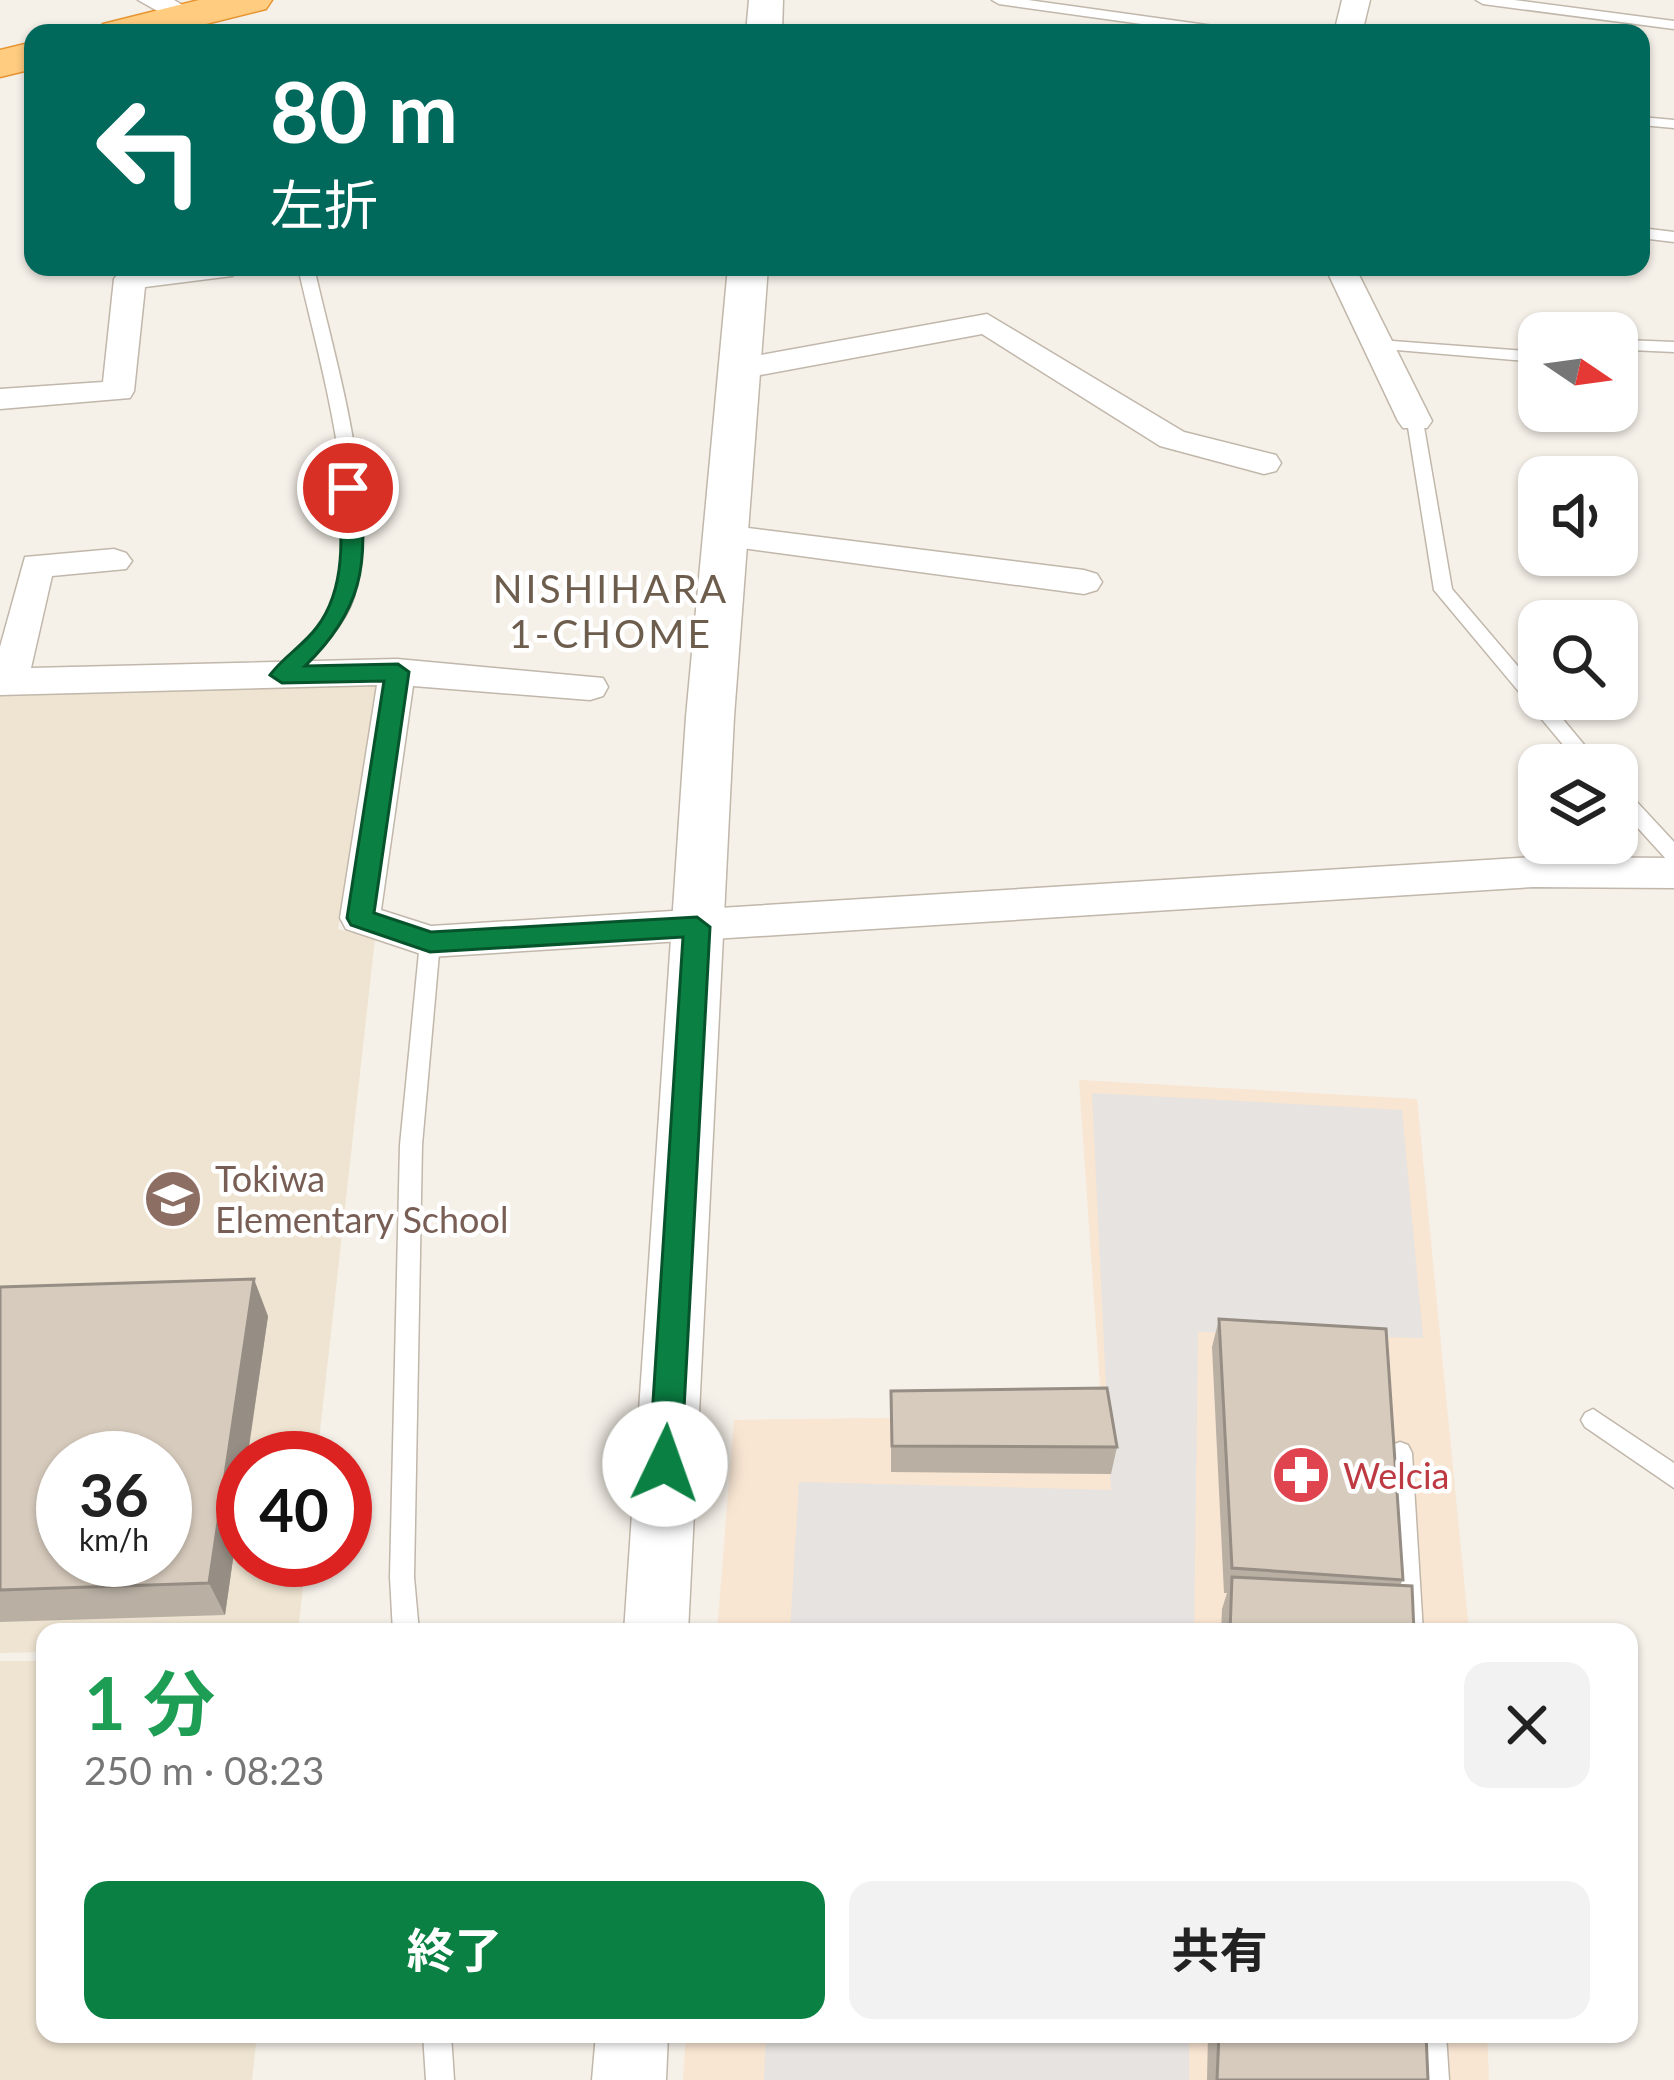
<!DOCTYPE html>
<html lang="ja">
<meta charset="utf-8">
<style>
:root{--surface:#fff;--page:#f2f2f2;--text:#222;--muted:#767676;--accent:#0b8043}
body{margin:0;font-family:Lato,"Noto Sans JP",sans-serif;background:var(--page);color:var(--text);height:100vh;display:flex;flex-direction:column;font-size:45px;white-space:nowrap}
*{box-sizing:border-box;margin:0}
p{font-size:39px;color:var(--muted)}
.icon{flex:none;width:66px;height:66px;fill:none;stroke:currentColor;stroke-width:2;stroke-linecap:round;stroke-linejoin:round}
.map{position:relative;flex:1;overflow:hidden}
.panel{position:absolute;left:36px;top:1623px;width:1602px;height:420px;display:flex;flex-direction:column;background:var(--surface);border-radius:24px;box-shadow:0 3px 9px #0004}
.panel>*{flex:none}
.banner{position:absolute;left:24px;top:24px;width:1626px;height:252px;border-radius:24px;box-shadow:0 3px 9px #0004;background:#00695c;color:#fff;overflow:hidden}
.needle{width:78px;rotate:103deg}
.buttons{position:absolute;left:1518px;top:312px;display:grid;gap:24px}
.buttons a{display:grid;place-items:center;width:120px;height:120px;border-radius:24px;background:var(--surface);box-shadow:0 3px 9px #0004;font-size:60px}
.speed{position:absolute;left:36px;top:1431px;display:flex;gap:24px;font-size:60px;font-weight:700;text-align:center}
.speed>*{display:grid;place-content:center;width:156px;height:156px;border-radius:50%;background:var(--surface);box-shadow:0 3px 9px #0004;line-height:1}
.speed small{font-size:30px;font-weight:400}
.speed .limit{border:18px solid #d22;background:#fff;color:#111}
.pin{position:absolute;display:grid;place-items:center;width:102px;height:102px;color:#fff;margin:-51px;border:6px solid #fff;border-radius:50%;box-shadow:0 3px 12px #0007}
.me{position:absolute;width:132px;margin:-66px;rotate:3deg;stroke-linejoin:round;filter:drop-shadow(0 0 9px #0008)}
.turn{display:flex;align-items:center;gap:42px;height:252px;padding:0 48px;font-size:54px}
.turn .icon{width:156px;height:156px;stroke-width:2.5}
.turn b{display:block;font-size:84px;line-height:102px}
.round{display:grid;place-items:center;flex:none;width:126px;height:126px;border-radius:24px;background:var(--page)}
.overview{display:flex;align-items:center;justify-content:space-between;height:204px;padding:0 48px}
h1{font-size:72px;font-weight:700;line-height:90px;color:#1e9e55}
.button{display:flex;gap:24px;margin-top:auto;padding:24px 48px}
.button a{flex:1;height:138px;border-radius:24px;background:var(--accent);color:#fff;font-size:48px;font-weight:700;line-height:138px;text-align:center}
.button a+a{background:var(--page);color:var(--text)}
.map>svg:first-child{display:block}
.commercial{fill:#f8e5d2}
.education{fill:#efe4d1;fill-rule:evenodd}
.parking{fill:#e6e3e0}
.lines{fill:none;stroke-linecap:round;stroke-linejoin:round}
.service-casing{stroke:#c1b7aa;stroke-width:3}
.minor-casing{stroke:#c1b7aa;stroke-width:3}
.tertiary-casing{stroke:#c1b7aa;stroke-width:3}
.trunk-casing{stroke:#e79430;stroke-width:3}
.service{fill:#fff;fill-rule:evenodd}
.minor{fill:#fff;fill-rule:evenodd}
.tertiary{fill:#fff;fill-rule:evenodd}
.trunk{fill:#ffcc80;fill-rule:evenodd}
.wall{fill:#b9afa3}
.shaded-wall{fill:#968e84}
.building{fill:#d7cbbd;stroke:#968e84;stroke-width:3;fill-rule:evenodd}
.route{fill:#0b8043;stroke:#07532c;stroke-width:3}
.labels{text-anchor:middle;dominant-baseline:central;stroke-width:9;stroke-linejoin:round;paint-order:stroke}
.education-label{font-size:36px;fill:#785e54;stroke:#fff;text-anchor:start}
.health-label{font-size:36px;fill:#be3a42;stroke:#fff;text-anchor:start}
.neighbourhood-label{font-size:39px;letter-spacing:3px;fill:#6d5d4d;stroke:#fff}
</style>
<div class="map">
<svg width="1674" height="2080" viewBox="0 0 1674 2080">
<rect width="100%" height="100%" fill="#f5f0e8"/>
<!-- commercial -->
<path class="commercial" d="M 1079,1080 L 1417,1099 L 1469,1632 L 717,1632 L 734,1420 L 1102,1415 Z
M 686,2034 L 1487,2034 L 1489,2080 L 683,2080 Z"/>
<!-- education -->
<path class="education" d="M 376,682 L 338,929 L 375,939 L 317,1458 L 243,1458 L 243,1560 L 306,1560 L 298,1632 L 45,1632 L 45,1652 L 0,1653 L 0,693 ZM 63,1458 L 165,1458 L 165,1560 L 63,1560 Z
M 0,1661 L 45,1661 L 45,2034 L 257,2034 L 252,2080 L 0,2080 Z"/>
<!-- parking -->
<path class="parking" d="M 1092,1093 L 1402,1110 L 1423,1338 L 1198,1332 L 1194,1632 L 790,1632 L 799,1482 L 1111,1490 Z
M 766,2034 L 1189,2034 L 1189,2080 L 764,2080 Z"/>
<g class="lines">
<defs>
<path id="service" d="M 992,0 L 1028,0 L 1235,29 L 1242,33 L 1206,33 L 999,4 Z
M 1476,0 L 1514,0 L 1674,21 L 1674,29 L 1483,4 Z
M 1641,117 L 1674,120 L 1674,128 L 1641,125 Z
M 1641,228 L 1674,232 L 1674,242 L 1641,238 Z
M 298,267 L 314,267 C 335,362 380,501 354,596 C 348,617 333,635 319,650 C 307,663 293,682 276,679 L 273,675 L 276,671 C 295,652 320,633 331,608 C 370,526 317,354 298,267 Z
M 1379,340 L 1539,352 L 1539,362 L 1373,348 L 1373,342 Z
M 1624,340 L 1674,342 L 1674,352 L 1630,350 L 1623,366 L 1617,368 L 1617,344 Z
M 1415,416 L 1423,421 L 1452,589 L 1539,691 L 1539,699 L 1546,699 L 1601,765 L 1580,765 L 1434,590 L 1407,421 Z
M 1617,786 L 1624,788 L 1674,842 L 1674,862 L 1667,860 L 1617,805 Z
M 430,934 L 440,942 L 422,1145 L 414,1577 L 419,1632 L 393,1632 L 390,1577 L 400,1145 L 420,942 Z
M 1593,1409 L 1674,1463 L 1674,1488 L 1585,1427 L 1581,1420 L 1585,1413 Z
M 1400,1442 L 1408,1445 L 1412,1453 L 1423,1632 L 1397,1632 L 1388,1453 L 1392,1445 Z
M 423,2034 L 451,2034 L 454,2080 L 426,2080 Z
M 1418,2034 L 1446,2034 L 1449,2080 L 1421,2080 Z"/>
<path id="minor" d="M 138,0 L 174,0 L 201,16 L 197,22 L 177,22 Z
M 1342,0 L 1370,0 L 1362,33 L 1334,33 Z
M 153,267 L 247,267 L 232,276 L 145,287 L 134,391 L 130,398 L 0,409 L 0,389 L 103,382 L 114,279 L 119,272 Z
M 1325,267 L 1355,267 L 1432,421 L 1427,428 L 1403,428 L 1398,421 Z
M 987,314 L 1184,432 L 1276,455 L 1281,463 L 1276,471 L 1264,474 L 1160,446 L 982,334 L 739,379 L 723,369 L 739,359 Z
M 724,525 L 1084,570 L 1097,574 L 1102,582 L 1097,590 L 1084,594 L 712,544 L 707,536 L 712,528 Z
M 114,549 L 126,553 L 132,561 L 126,569 L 52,576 L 31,668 L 397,659 L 603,678 L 608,687 L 603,696 L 590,700 L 413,686 L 381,910 L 431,926 L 1533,857 L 1674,858 L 1674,888 L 1533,887 L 430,957 L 346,929 L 340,918 L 377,685 L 0,695 L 0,647 L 25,557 Z"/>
<path id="tertiary" d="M 749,0 L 783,0 L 782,33 L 746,33 Z
M 728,267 L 768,267 L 734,717 L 688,1632 L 624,1632 L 686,717 Z
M 596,2034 L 668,2034 L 666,2080 L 592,2080 Z"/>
<path id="trunk" d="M 199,0 L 272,0 L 266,9 L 170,33 L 96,33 L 103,24 Z
M 33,42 L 33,69 L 0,77 L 0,50 Z"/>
</defs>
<!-- service casing -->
<use href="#service" class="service-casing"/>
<!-- minor casing -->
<use href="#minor" class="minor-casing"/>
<!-- tertiary casing -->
<use href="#tertiary" class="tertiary-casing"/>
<!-- trunk casing -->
<use href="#trunk" class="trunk-casing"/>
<!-- service -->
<use href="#service" class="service"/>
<!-- minor -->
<use href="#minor" class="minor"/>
<!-- tertiary -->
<use href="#tertiary" class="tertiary"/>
<!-- trunk -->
<use href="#trunk" class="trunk"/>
</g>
<!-- wall -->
<path class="wall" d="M 0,1287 L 268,1316 L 225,1615 L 0,1622 Z
M 1219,1319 L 1403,1580 L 1400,1585 L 1414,1632 L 1221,1632 L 1222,1609 L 1227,1593 L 1224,1593 L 1212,1347 Z
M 891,1391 L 1117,1447 L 1111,1474 L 891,1472 Z
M 1208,2034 L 1426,2034 L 1428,2080 L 1207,2080 Z"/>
<!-- shaded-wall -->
<path class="shaded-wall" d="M 254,1279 L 268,1316 L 247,1458 L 243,1458 L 243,1489 L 225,1615 L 209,1583 Z"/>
<!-- building -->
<path class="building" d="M 254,1279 L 209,1583 L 0,1590 L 0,1287 ZM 63,1458 L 165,1458 L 165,1560 L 63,1560 Z
M 1219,1319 L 1386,1329 L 1403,1580 L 1232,1568 Z
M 1107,1388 L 1117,1447 L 892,1446 L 891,1391 Z
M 1232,1577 L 1412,1586 L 1414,1632 L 1230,1632 Z
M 1219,2034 L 1426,2034 L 1428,2080 L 1217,2080 Z"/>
<!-- route -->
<path class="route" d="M 348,481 L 359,488 C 370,564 361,612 305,666 L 398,664 L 409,672 L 374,913 L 431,932 L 697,917 L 710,927 L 681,1464 L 676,1474 L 665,1478 L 654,1474 L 649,1464 L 683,937 L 430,952 L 351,925 L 347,918 L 384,681 L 282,683 L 270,675 C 283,657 304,645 317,627 C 346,589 343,533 337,488 Z"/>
<!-- icons -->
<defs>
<symbol id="school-disc" viewBox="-11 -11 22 22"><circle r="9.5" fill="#8d6e63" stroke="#fff"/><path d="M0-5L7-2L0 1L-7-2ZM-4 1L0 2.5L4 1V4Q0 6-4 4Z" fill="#fff"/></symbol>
<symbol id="pharmacy-disc" viewBox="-11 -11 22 22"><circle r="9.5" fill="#e0444e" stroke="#fff"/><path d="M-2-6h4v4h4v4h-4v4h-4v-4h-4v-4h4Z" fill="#fff"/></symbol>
</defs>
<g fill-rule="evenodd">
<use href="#school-disc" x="140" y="1166" width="66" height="66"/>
<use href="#pharmacy-disc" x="1268" y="1442" width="66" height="66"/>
</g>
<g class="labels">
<!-- education labels -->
<g class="education-label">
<text x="215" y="1178">Tokiwa<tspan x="215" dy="41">Elementary School</tspan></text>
</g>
<!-- health labels -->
<g class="health-label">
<text x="1343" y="1475">Welcia</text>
</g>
<!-- neighbourhood labels -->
<g class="neighbourhood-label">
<text x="611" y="588">NISHIHARA<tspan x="611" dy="45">1-CHOME</tspan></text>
</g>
</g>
</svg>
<div class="buttons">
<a><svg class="needle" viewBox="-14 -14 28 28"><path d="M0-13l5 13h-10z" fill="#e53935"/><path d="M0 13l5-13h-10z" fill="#767676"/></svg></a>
<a><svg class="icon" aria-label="sound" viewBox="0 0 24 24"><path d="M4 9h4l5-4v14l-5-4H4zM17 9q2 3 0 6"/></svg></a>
<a><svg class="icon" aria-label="search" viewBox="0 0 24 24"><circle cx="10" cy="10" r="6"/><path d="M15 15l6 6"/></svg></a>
<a><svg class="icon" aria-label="layers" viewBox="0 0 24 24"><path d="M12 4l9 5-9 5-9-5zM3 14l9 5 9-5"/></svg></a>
</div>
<div class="speed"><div>36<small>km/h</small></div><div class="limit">40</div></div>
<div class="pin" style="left:348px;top:488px;background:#d93025"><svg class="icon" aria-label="arrive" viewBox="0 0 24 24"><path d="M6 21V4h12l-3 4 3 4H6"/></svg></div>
<svg class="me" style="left:665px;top:1464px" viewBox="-20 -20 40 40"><circle r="19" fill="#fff"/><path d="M0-13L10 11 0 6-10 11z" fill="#0b8043"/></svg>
<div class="banner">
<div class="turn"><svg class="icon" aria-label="left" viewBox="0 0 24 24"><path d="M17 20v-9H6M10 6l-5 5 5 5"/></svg><div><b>80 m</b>左折</div></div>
</div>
<section class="panel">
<div class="overview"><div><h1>1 分</h1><p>250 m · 08:23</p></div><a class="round"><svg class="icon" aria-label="close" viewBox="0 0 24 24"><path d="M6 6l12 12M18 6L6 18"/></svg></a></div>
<div class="button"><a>終了</a><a>共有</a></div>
</section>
</div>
